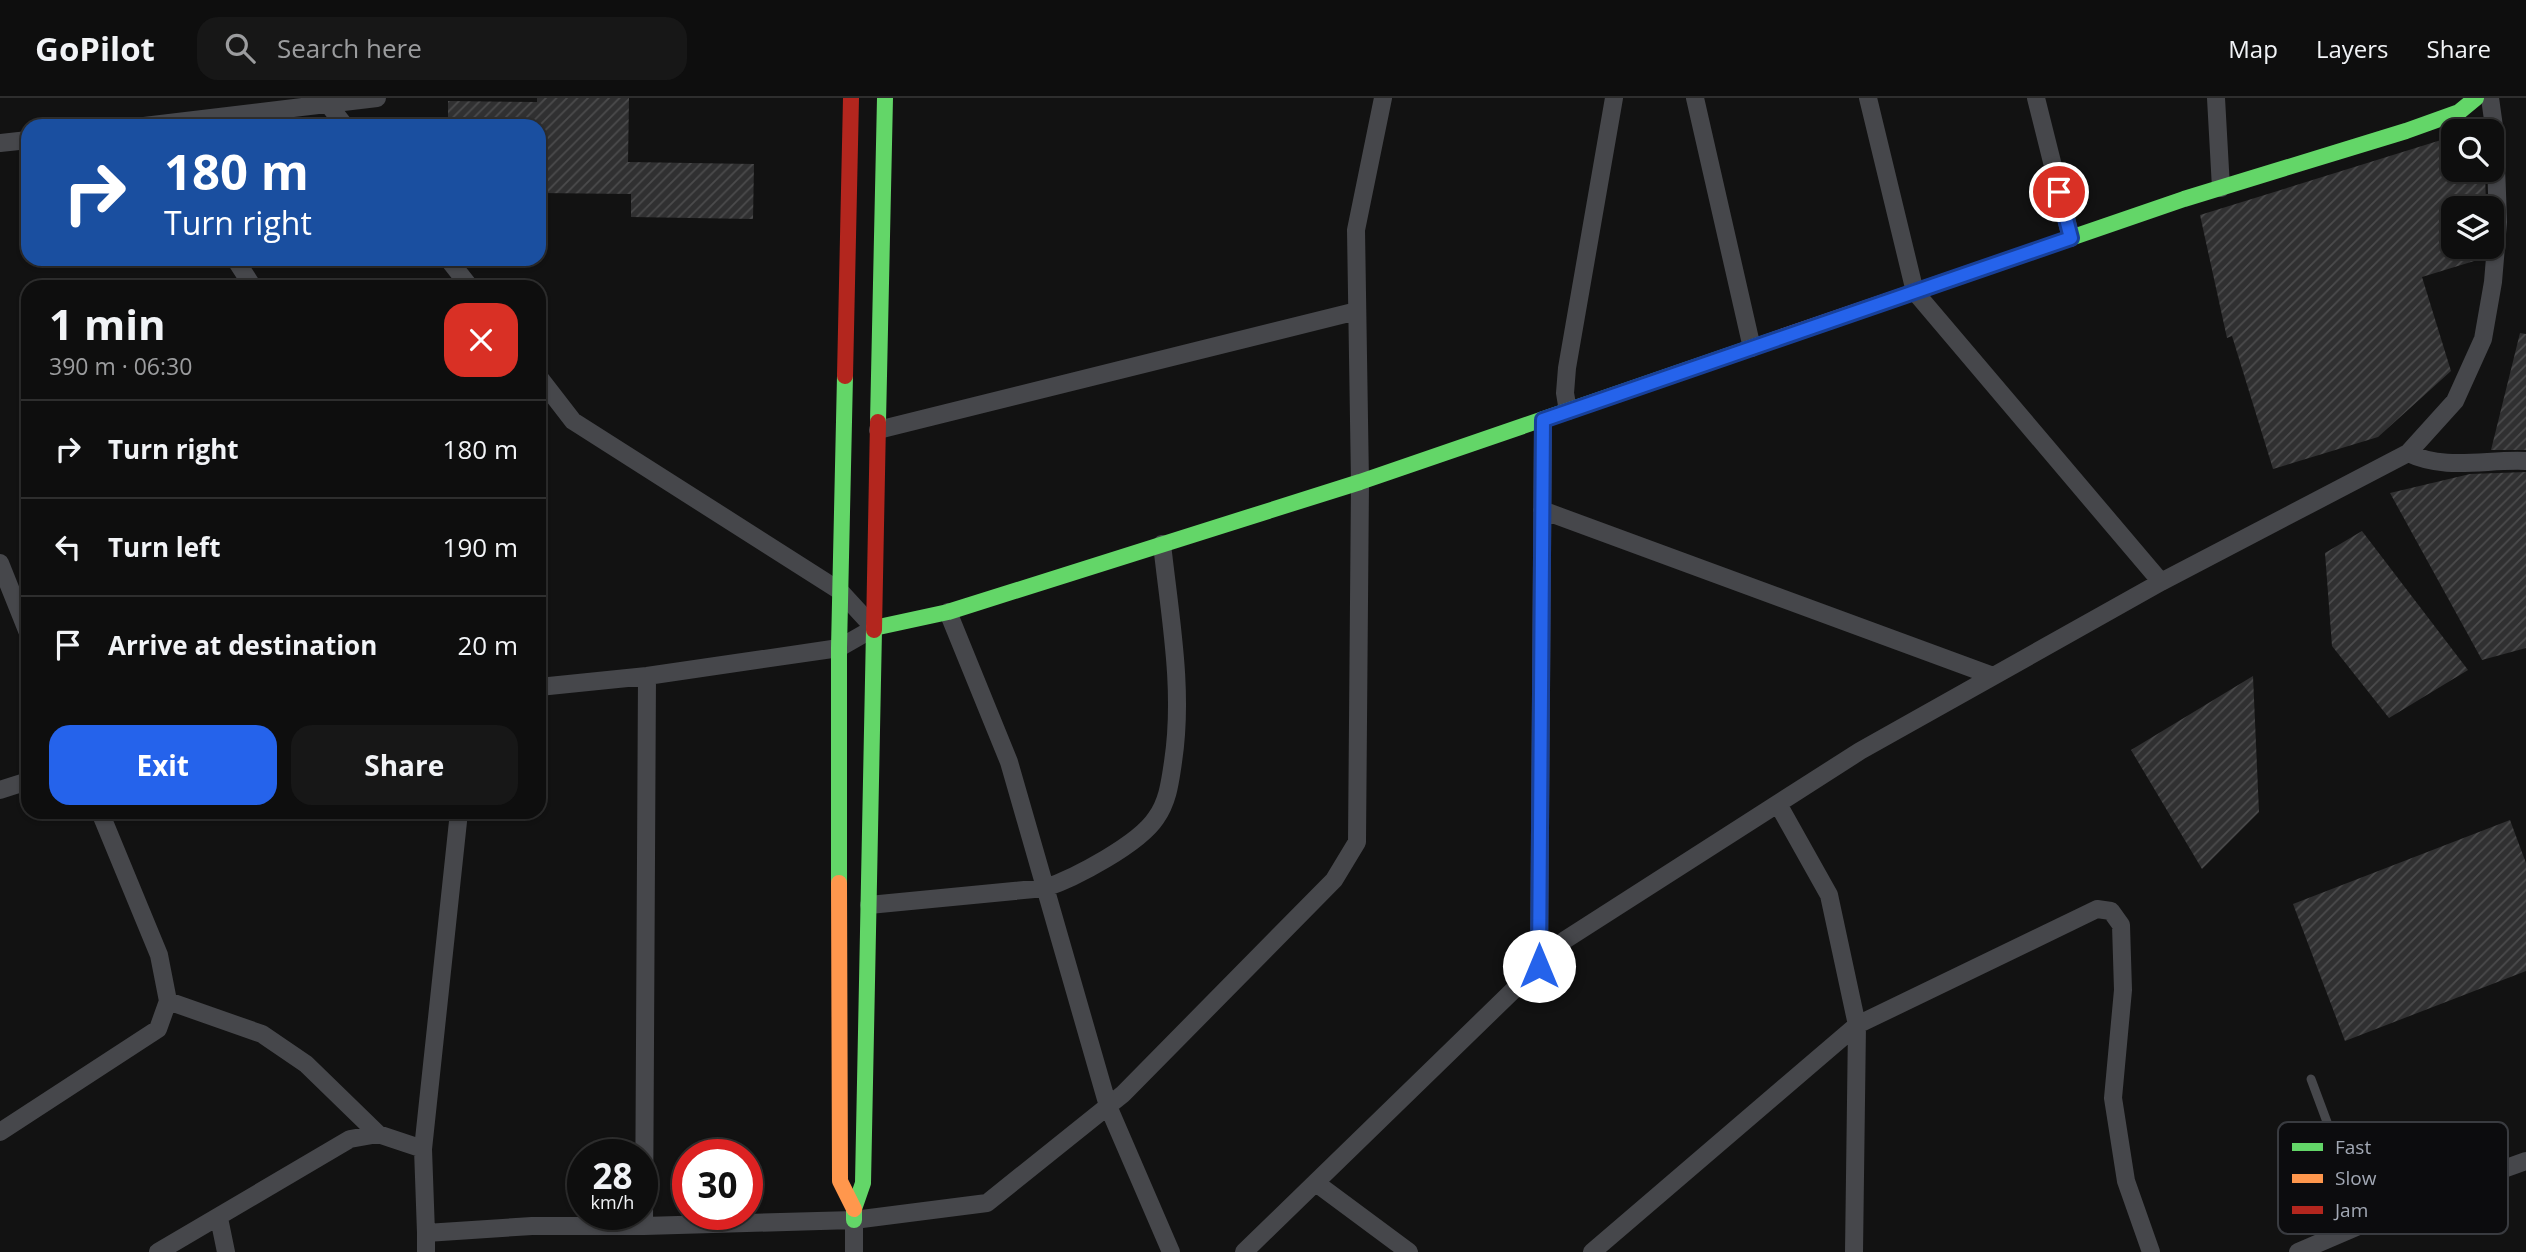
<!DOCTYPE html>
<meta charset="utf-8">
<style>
:root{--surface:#0e0e0e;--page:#171717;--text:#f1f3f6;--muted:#9b9c9e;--line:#2e2e2e;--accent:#2563eb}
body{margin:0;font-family:"Open Sans",sans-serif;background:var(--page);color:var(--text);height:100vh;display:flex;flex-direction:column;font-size:26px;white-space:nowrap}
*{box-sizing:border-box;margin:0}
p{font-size:23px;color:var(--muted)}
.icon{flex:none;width:38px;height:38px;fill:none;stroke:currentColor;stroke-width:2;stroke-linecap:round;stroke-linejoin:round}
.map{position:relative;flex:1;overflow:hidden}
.sheet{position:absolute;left:21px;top:182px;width:525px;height:539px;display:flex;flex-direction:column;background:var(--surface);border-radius:21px;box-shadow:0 2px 5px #0004,0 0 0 2px var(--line)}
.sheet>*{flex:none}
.guide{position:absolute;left:21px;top:21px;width:525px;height:147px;border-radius:21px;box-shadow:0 2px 5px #0004,0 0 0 2px var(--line);background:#1a4fa0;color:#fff;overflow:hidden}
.tools{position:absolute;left:2441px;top:21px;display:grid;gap:14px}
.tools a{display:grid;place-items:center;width:63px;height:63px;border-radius:14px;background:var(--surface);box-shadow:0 2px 5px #0004,0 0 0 2px var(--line);font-size:35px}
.speed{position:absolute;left:567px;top:1041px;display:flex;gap:14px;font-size:35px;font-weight:700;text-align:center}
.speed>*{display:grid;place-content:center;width:91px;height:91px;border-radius:50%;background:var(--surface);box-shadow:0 2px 5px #0004,0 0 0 2px var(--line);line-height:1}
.speed small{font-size:18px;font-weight:400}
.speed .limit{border:10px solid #d22;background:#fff;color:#111}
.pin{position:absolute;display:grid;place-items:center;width:60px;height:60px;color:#fff;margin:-30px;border:4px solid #fff;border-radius:50%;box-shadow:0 2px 7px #0007}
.me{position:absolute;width:77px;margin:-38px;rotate:0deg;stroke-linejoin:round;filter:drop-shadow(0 0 5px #0008)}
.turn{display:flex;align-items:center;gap:24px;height:147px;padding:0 28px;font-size:32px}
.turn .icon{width:91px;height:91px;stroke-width:2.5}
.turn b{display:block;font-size:49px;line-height:60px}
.round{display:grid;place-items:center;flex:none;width:74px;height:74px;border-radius:21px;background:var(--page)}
.summary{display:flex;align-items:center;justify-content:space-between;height:119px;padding:0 28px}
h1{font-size:42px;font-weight:700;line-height:52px}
.action{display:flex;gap:14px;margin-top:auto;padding:14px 28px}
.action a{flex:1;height:80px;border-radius:21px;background:var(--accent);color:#fff;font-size:28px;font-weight:700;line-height:80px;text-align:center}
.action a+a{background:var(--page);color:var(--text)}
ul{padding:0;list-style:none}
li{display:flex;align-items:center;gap:21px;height:98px;padding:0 28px;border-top:2px solid var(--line)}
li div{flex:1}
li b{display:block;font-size:26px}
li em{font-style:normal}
header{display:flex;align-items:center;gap:42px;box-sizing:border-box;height:98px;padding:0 35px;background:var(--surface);border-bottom:2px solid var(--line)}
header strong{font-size:33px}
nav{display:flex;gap:38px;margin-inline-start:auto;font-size:24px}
.search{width:490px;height:63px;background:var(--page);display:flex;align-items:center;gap:18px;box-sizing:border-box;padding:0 24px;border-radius:21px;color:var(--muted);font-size:26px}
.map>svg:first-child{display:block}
.building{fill:url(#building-hatch)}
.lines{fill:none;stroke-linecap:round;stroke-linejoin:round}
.lane{stroke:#46474b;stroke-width:9}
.street{stroke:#46474b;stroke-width:18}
.fast{stroke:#63d668;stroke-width:16}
.slow{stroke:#ff974d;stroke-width:16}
.jam{stroke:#b3261e;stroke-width:16}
.route-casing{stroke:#184099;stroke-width:18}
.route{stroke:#2563eb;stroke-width:12}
.key{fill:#0c0c0e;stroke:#393b40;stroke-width:2}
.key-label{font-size:19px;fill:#a2a8b4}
</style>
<header>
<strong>GoPilot</strong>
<div class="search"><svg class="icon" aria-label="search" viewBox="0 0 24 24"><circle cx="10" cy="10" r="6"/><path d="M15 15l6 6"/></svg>Search here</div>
<nav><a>Map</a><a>Layers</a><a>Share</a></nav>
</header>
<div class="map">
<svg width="2526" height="1154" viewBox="0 0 2526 1154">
<defs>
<pattern id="building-hatch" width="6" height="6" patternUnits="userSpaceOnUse" patternTransform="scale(1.75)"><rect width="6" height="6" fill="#303031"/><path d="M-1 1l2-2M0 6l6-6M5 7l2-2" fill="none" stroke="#4b4b4c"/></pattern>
</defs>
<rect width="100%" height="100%" fill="#121212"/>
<!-- building -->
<path class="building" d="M 537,0 L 629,0 L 628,64 L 754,66 L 753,121 L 631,119 L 631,96 L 539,95 L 539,28 L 448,28 L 448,3 L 537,4 Z
M 2454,38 L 2454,72 L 2485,72 L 2486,110 L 2454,110 L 2454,149 L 2485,149 L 2484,160 L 2422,179 L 2451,273 L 2378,339 L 2273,371 L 2232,238 L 2227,240 L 2200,117 Z
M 2520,235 L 2526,236 L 2526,352 L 2491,352 Z
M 2526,374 L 2526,550 L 2482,562 L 2390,395 L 2470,376 Z
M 2362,433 L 2468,572 L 2389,620 L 2332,548 L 2325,455 Z
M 2253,578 L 2259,714 L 2202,771 L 2131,652 Z
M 2510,722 L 2526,765 L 2526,873 L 2345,943 L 2293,806 Z"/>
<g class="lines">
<!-- lane -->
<path class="lane" d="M 2311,981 L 2365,1126"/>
<!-- street -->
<path class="street" d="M 1695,0 L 1752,250
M 1868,0 L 1915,194 L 2161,484
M 2036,0 L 2071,140
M 2216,0 L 2221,90
M 328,6 L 345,28
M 144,28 L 377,0
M 0,45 L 28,42
M 235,161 L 253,189
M 448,161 L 470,189
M 539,279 L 573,323 L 840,493 L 874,530 L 839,550 L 647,578 L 539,589
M 1568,313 L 1565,295 L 1567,270 L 1614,0
M 878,332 L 1357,213
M 2408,355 C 2445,373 2486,361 2526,363
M 1542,412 L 1993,578
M 0,465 L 28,535
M 948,514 L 1009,664 L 1108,1008 L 1171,1154
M 0,692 L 28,683
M 1778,706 L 1829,797 L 1857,927 L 1854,1154
M 869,807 L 1045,790 C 1075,780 1139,746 1156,720 C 1168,703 1170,684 1173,664 C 1184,592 1170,519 1162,446
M 1539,868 L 1543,322
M 168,903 L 262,936 L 306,966 L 378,1036
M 0,1034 L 158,931 L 168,903 L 159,857 L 100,714
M 1316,1085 L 1409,1154
M 219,1120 L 226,1154
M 644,1128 L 647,578
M 426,1135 L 423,1051 L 459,714
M 158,1154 L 350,1041 L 378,1036 L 423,1051
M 426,1154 L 426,1135 L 532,1128 L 644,1128 L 854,1122 L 987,1105 L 1123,996 L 1334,782 L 1357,744 L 1360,384 L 1356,132 L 1383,0
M 854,1154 L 854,1122
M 1244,1154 L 1565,842 L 1860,653 L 2161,484 L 2408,355 L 2455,303 L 2483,241 L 2493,184 L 2498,124 L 2495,36 L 2490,0
M 1592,1154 L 1857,927 L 2097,811 L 2111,813 L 2121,827 L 2123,892 L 2113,1000 L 2126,1083 L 2151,1154
M 2298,1154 L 2431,1097 L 2526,1063"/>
<!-- fast -->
<path class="fast" d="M 1995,166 L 2184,101 L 2406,33 L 2459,14 L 2476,0
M 878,324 L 885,0
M 874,530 L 948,514 L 1360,384 L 1776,241
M 839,785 L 839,550 L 845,278
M 854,1122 L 854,1111 L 863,1085 L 874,532"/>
<!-- slow -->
<path class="slow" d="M 1776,241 L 1995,166
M 839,785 L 840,1083 L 854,1111"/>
<!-- jam -->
<path class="jam" d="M 845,278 L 851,0
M 874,532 L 878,324"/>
</g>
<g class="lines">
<defs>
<path id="route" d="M 1539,868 L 1543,322 L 2071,140 L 2059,94"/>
</defs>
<!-- route casing -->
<use href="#route" class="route-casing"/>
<!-- route -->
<use href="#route" class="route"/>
</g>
<!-- legend -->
<rect x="2278" y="1024" width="230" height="112" rx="10" class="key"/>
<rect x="2292" y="1045" width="31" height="8" fill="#63d668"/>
<rect x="2292" y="1076" width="31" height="9" fill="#ff974d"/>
<rect x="2292" y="1108" width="31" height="8" fill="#b3261e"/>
<g class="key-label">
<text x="2335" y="1056">Fast</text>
<text x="2335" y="1087">Slow</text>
<text x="2335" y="1119">Jam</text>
</g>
</svg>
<div class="tools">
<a><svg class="icon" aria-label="search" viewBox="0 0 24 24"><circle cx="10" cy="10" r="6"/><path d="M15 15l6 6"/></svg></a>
<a><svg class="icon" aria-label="layers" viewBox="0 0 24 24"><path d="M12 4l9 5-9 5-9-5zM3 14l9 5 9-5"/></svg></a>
</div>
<div class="speed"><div>28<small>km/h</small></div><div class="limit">30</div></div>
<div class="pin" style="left:2059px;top:94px;background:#d93025"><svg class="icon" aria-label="arrive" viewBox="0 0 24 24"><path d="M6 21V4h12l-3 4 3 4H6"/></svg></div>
<svg class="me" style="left:1539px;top:868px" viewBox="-20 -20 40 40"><circle r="19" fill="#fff"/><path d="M0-13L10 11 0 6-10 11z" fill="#2563eb"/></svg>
<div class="guide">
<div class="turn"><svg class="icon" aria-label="right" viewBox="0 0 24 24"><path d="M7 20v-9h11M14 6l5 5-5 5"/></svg><div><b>180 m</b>Turn right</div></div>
</div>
<section class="sheet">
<div class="summary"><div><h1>1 min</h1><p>390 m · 06:30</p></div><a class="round" style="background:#d93025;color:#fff"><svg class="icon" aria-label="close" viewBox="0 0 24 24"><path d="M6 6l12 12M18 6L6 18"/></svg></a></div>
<ul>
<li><svg class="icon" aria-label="right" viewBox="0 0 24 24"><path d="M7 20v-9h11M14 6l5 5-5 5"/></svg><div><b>Turn right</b></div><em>180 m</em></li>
<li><svg class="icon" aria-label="left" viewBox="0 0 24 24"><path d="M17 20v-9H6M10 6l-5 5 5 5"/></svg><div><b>Turn left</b></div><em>190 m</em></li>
<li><svg class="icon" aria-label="arrive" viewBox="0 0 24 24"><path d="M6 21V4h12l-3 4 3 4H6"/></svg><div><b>Arrive at destination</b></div><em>20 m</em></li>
</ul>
<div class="action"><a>Exit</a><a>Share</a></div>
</section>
</div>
